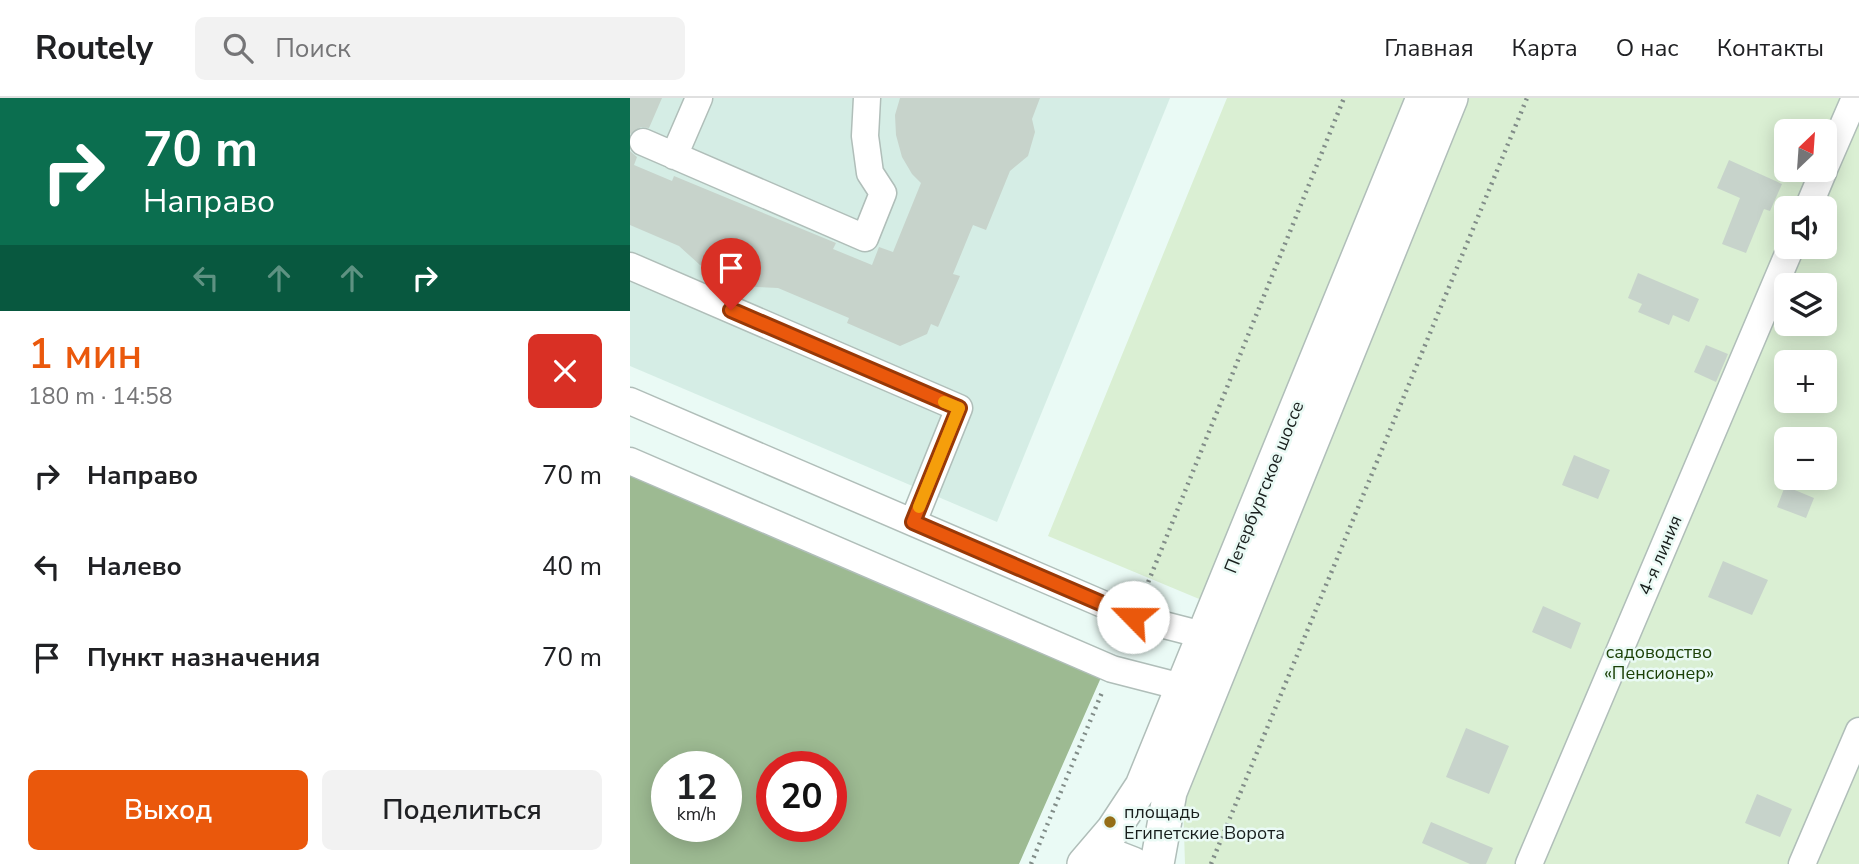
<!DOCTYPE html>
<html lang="ru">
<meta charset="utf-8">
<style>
:root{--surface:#fff;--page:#f2f2f2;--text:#202124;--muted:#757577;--line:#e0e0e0;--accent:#ea580c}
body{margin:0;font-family:"Nunito Sans",sans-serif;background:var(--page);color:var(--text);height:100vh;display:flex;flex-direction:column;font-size:26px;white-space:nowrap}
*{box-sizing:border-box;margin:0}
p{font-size:23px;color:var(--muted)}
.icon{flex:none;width:38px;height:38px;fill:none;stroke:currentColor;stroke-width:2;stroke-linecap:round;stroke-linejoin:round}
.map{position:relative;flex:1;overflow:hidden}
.details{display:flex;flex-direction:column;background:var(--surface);width:630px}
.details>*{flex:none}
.banner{background:#0b6e4f;color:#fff;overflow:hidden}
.needle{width:46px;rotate:25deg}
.controls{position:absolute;left:1144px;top:21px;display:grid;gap:14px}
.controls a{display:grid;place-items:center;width:63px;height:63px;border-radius:10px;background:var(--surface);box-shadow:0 4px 18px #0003;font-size:35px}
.speed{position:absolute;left:21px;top:653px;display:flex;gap:14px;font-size:35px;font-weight:700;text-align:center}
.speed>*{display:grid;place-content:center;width:91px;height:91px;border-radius:50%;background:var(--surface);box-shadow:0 4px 18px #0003;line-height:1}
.speed small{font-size:18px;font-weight:400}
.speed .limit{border:10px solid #d22;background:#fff;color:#111}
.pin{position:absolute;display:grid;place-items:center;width:60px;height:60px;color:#fff;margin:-72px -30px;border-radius:50% 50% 50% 0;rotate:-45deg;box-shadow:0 0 7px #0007}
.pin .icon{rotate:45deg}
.me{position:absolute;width:77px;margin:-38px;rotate:293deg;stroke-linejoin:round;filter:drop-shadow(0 0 5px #0008)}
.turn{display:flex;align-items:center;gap:24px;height:147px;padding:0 28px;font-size:32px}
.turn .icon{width:91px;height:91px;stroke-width:2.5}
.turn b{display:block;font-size:49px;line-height:60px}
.lanes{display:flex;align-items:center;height:66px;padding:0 28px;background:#0003;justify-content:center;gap:35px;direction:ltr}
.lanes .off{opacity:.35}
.round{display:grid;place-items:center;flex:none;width:74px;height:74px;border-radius:10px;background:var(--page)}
.head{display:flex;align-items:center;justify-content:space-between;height:119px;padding:0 28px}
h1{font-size:42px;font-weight:600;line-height:52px;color:var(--accent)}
.primary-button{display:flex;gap:14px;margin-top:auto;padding:14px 28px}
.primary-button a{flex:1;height:80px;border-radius:10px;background:var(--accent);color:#fff;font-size:28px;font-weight:600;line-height:80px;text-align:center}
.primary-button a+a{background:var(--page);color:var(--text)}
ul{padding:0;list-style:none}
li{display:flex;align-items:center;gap:21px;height:91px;padding:0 28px}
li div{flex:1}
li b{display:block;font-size:26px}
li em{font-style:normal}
header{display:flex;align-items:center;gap:42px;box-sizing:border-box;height:98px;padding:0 35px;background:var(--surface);border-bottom:2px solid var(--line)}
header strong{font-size:33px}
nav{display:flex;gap:38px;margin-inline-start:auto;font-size:24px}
.search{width:490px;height:63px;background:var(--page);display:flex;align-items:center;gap:18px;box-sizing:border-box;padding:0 24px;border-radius:10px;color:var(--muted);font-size:26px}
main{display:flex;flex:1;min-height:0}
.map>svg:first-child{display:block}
.built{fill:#d5ede5}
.green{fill:#daefd3;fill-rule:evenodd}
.forest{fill:#9dba92;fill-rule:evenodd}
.building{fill:#c7d3cb}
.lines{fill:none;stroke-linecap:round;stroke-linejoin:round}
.minor-casing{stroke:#b0beb9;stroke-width:29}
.major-casing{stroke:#b0beb9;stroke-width:36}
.path{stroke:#818c88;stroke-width:4.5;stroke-dasharray:2 5;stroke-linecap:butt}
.minor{stroke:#fff;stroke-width:26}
.major{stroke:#fff;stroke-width:33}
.route-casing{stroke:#983908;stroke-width:18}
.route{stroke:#ea580c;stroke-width:12}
.slow{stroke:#f59e0b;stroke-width:12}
.poi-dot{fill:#956e17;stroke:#eafaf5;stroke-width:2.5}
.labels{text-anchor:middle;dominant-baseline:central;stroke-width:5;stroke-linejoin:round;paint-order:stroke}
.street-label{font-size:18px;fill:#181e1c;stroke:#eafaf5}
.park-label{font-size:18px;fill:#1c4107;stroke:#eafaf5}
.poi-label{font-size:18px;fill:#181e1c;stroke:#eafaf5;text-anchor:start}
</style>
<header>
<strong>Routely</strong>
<div class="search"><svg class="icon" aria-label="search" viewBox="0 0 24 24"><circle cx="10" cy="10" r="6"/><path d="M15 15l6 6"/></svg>Поиск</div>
<nav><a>Главная</a><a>Карта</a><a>О нас</a><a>Контакты</a></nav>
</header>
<main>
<section class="details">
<div class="banner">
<div class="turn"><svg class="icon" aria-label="right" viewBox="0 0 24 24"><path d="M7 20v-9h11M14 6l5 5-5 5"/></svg><div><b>70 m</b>Направо</div></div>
<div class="lanes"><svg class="icon off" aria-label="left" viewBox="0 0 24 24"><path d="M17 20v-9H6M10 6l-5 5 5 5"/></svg><svg class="icon off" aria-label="ahead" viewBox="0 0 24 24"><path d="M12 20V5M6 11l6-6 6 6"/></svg><svg class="icon off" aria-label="ahead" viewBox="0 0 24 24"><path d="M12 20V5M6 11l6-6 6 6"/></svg><svg class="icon" aria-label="right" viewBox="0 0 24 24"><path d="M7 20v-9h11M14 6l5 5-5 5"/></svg></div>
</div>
<div class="head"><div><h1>1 мин</h1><p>180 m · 14:58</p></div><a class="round" style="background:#d93025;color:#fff"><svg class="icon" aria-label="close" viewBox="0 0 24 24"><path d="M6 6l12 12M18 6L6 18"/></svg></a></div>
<ul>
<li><svg class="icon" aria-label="right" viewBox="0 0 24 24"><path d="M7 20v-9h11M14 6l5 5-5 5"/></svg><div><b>Направо</b></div><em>70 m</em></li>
<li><svg class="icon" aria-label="left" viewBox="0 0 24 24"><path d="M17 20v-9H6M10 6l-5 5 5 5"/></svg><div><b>Налево</b></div><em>40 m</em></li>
<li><svg class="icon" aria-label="arrive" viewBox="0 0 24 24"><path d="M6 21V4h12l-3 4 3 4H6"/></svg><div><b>Пункт назначения</b></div><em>70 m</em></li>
</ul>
<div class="primary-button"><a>Выход</a><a>Поделиться</a></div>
</section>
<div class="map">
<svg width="1229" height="766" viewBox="0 0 1229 766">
<rect width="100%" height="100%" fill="#eafaf5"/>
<!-- built -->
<path class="built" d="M 0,0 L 540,0 L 367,424 L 0,268 Z"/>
<!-- green -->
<path class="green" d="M 597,0 L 779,0 L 574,503 L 418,438 Z
M 838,0 L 1229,0 L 1229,766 L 555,766 L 553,702 ZM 1157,33 L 1195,33 L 1195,72 L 1157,72 ZM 1157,110 L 1195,110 L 1195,149 L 1157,149 ZM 1157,187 L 1195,187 L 1195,226 L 1157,226 ZM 1157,264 L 1195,264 L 1195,303 L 1157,303 ZM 1157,341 L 1195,341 L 1195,380 L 1157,380 Z"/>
<!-- forest -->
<path class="forest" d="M 0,370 L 473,575 L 389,766 L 0,766 ZM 37,668 L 96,668 L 96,728 L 37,728 ZM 142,668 L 201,668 L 201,728 L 142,728 Z"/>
<!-- building -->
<path class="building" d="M 0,0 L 32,0 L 19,30 L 11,29 L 0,36 Z
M 270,0 L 410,0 L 402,21 L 405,34 L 398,58 L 380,73 L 356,132 L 343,127 L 323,176 L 330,178 L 308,229 L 301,226 L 297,236 L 270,248 L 217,225 L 219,220 L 148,190 L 126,189 L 108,186 L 70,167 L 49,148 L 0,127 L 0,53 L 7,59 L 4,67 L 42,83 L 44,78 L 206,145 L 203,151 L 242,167 L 249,149 L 263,154 L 291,85 L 282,76 L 272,59 L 266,37 L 265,17 Z
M 1099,62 L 1152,86 L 1140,113 L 1134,111 L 1116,155 L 1092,146 L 1110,100 L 1087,90 Z
M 1008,175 L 1069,201 L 1059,224 L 1043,217 L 1039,227 L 1008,214 L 1012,206 L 998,200 Z
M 1076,247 L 1098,256 L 1086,284 L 1064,274 Z
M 944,357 L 980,372 L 968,401 L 932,387 Z
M 1155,388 L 1184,400 L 1176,420 L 1147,409 Z
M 1093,463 L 1138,482 L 1122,517 L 1078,499 Z
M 913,508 L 951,525 L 941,551 L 902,534 Z
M 836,630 L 879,648 L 859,696 L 816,679 Z
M 1127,696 L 1162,711 L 1150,739 L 1115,725 Z
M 801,724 L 863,750 L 856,766 L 840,766 L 792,745 Z"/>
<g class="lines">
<defs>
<path id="minor" d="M 13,44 L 235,140 L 253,95 L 240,75 L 235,38 L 237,0
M 44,58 L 69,0
M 1195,69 L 1225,0
M 1178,110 L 1194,72
M 0,168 L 329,310 L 283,424
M 0,303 L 503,519 L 573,537
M 0,363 L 482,571 L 552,589
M 899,766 L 1161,149
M 1172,766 L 1229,633"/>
<path id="major" d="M 454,766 L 483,732 L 512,688 L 793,0
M 462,766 L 485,759 L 503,766
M 527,766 L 540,694 L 821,0"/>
</defs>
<!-- minor casing -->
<use href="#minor" class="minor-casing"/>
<!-- major casing -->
<use href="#major" class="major-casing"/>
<!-- path -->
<path class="path" d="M 513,497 L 714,0
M 401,766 L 473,592
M 581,766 L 897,0"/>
<!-- minor -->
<use href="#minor" class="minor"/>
<!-- major -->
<use href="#major" class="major"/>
</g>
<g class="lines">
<defs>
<path id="route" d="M 101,212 L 329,310 L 283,424 L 503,519"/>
</defs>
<!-- route casing -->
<use href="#route" class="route-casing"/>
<!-- route -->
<use href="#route" class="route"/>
<!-- slow -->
<path class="slow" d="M 289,409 L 329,310 L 314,304"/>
</g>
<!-- markers -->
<circle class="poi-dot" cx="480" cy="724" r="7"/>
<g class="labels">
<!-- street labels -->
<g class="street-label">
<text transform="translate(634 389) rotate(-68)">Петербургское шоссе</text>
<text transform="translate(1030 457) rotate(-67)">4-я линия</text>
</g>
<!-- park labels -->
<g class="park-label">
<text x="1029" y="554">садоводство<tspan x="1029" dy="21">«Пенсионер»</tspan></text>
</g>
<!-- poi labels -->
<g class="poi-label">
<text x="494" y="714">площадь<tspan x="494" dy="21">Египетские Ворота</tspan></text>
</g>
</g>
</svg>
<div class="controls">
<a><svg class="needle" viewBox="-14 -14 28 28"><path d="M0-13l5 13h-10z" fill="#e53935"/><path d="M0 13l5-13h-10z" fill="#757577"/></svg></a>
<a><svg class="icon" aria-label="sound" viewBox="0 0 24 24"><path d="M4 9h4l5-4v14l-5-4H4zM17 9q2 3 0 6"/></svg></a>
<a><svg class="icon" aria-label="layers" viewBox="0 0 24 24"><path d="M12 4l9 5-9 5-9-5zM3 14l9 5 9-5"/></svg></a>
<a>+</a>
<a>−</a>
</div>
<div class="speed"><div>12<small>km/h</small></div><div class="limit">20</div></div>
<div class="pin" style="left:101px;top:212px;background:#d93025"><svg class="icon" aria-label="arrive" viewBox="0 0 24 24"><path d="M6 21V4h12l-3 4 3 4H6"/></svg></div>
<svg class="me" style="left:503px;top:519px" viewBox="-20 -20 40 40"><circle r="19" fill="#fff"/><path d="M0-13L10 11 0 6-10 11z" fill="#ea580c"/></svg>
</div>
</main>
